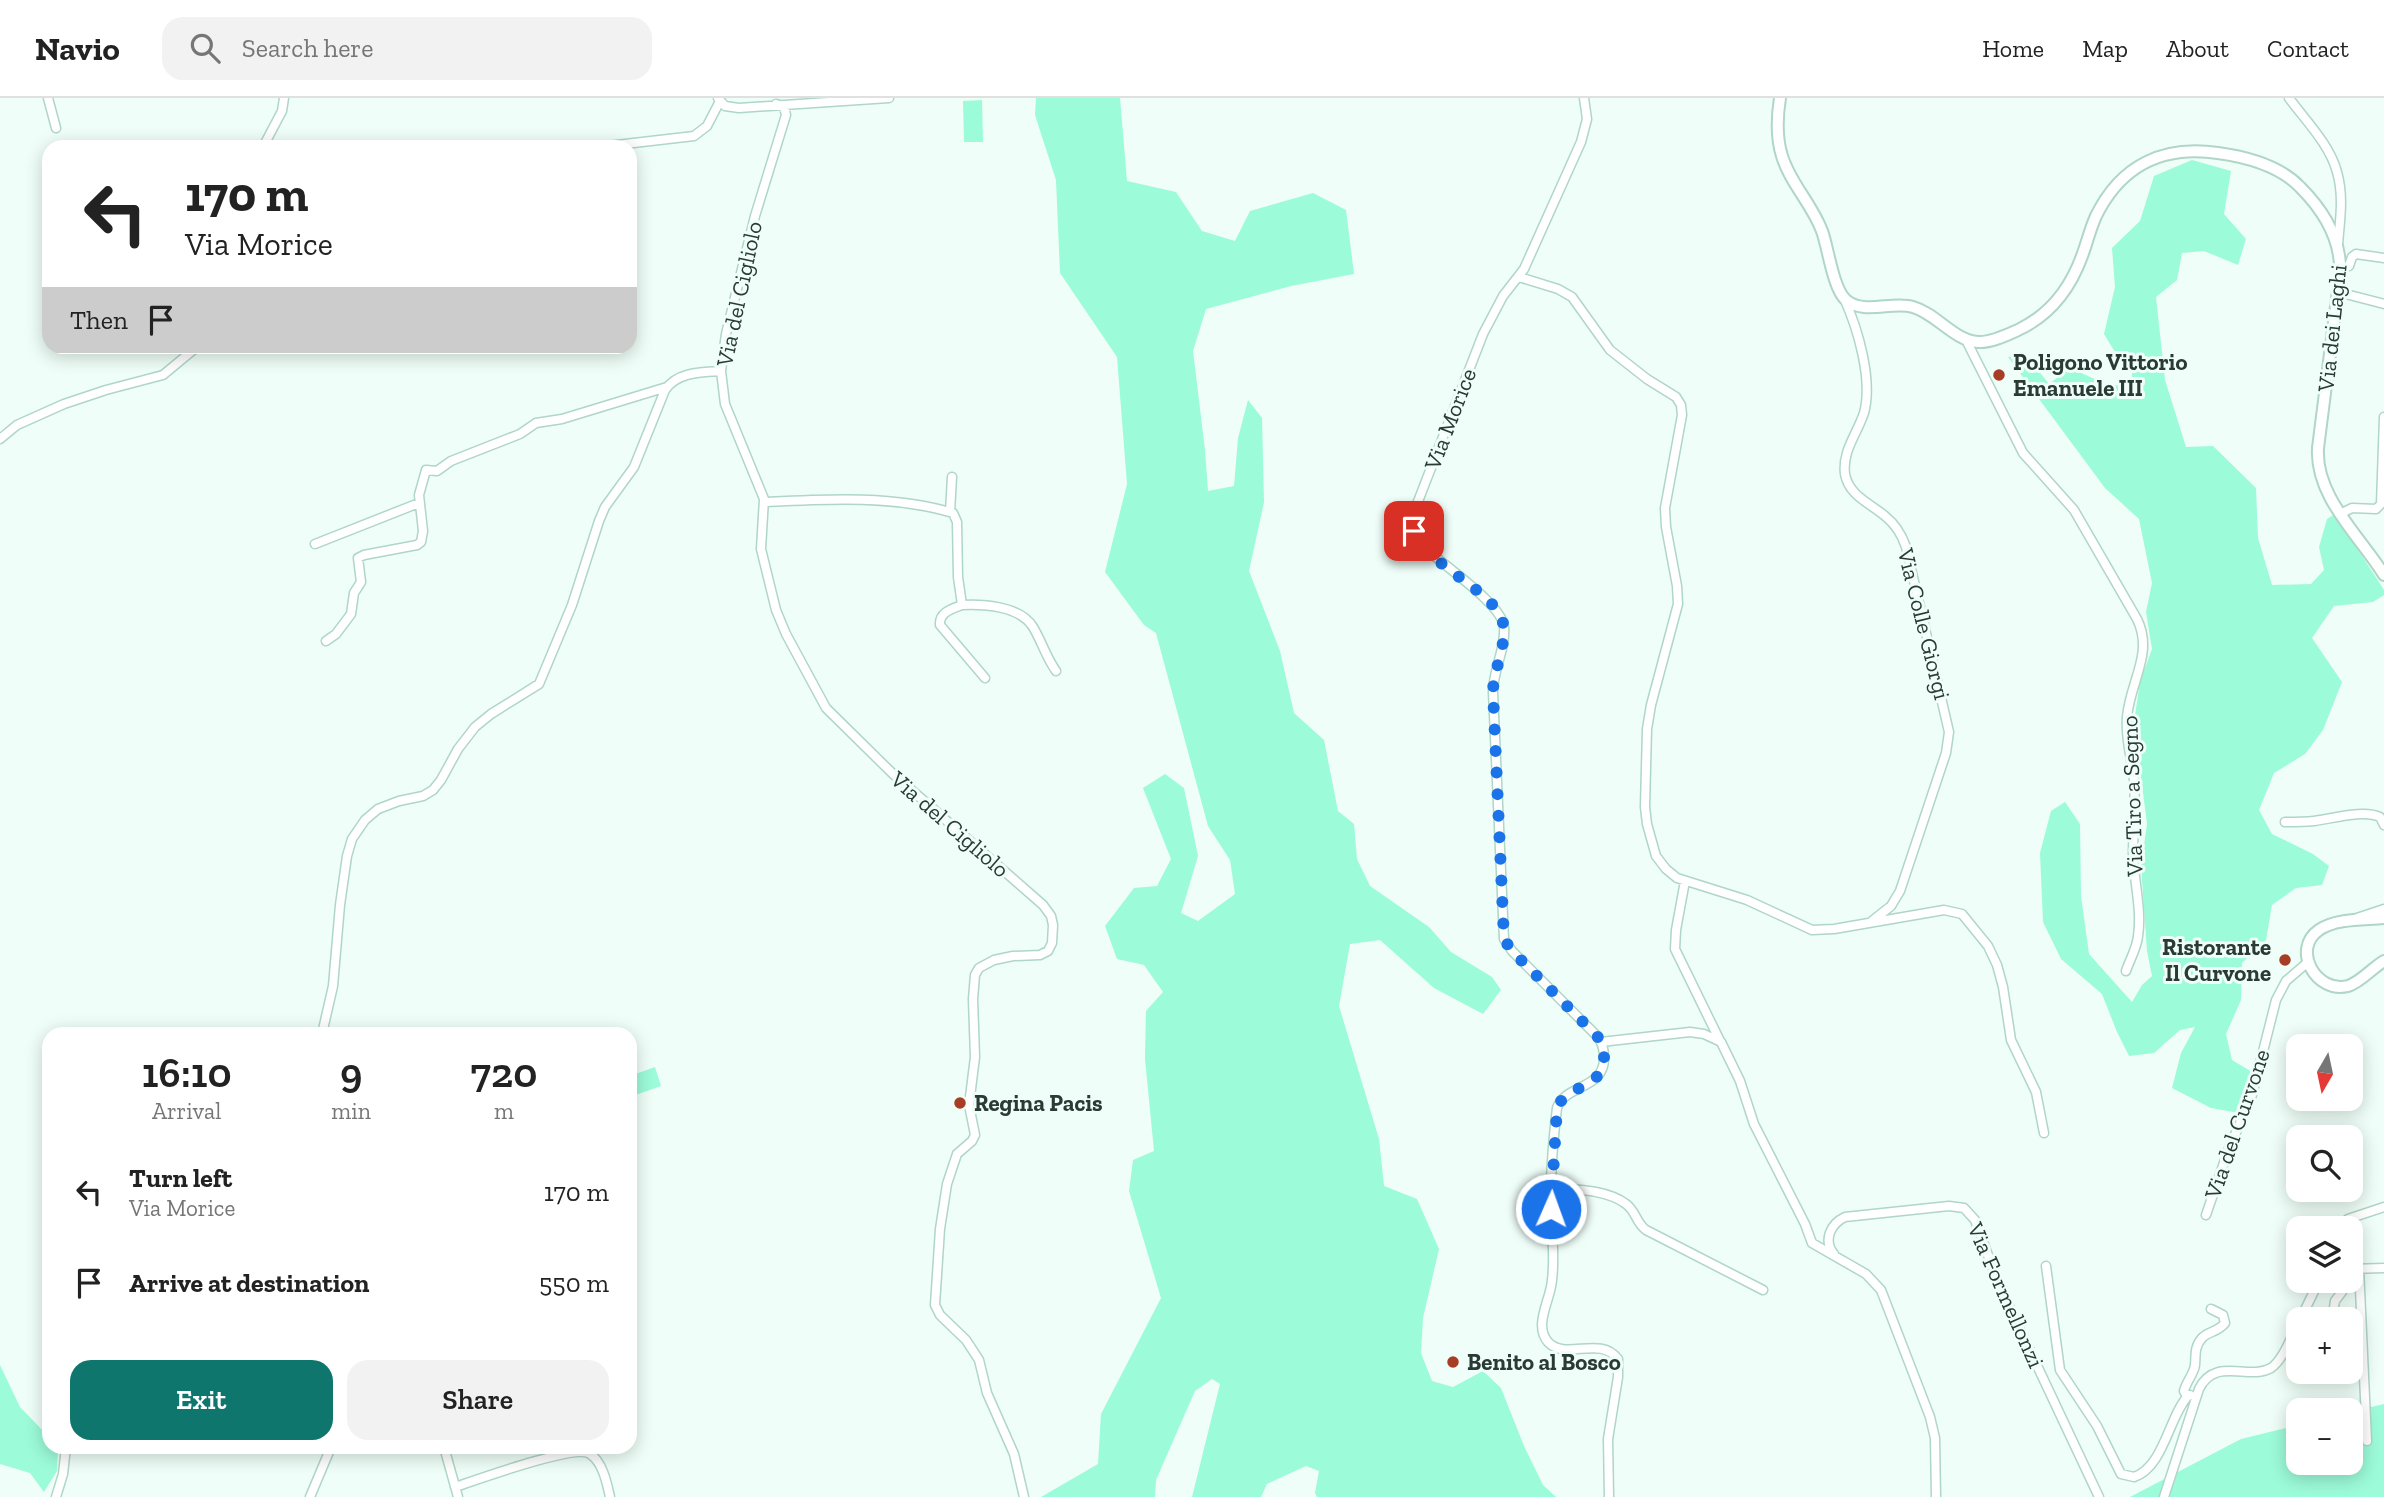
<!DOCTYPE html>
<meta charset="utf-8">
<style>
:root{--surface:#fff;--page:#f2f2f2;--text:#222;--muted:#767676;--line:#e0e0e0;--accent:#0f766e}
body{margin:0;font-family:"Zilla Slab",serif;background:var(--page);color:var(--text);height:100vh;display:flex;flex-direction:column;font-size:26px;white-space:nowrap}
*{box-sizing:border-box;margin:0}
p{font-size:23px;color:var(--muted)}
.icon{flex:none;width:38px;height:38px;fill:none;stroke:currentColor;stroke-width:2;stroke-linecap:round;stroke-linejoin:round}
.map{position:relative;flex:1;overflow:hidden}
.side{position:absolute;left:42px;top:929px;width:595px;height:427px;display:flex;flex-direction:column;background:var(--surface);border-radius:21px;box-shadow:0 4px 18px #0003}
.side>*{flex:none}
.guide{position:absolute;left:42px;top:42px;width:595px;height:214px;border-radius:21px;box-shadow:0 4px 18px #0003;background:#fff;color:var(--text);overflow:hidden}
.needle{width:46px;rotate:189deg}
.buttons{position:absolute;left:2286px;top:936px;display:grid;gap:14px}
.buttons a{display:grid;place-items:center;width:77px;height:77px;border-radius:14px;background:var(--surface);box-shadow:0 4px 18px #0003;font-size:35px}
.pin{position:absolute;display:grid;place-items:center;width:60px;height:60px;color:#fff;margin:-30px;border-radius:14px;box-shadow:0 4px 10px #0006}
.me{position:absolute;width:77px;margin:-38px;rotate:2deg;stroke-linejoin:round;filter:drop-shadow(0 0 5px #0008)}
.turn{display:flex;align-items:center;gap:24px;height:147px;padding:0 28px;font-size:32px}
.turn .icon{width:91px;height:91px;stroke-width:2.5}
.turn b{display:block;font-size:49px;line-height:60px}
.then{display:flex;align-items:center;height:66px;padding:0 28px;background:#0003;gap:14px;font-size:26px}
.eta{display:flex;justify-content:space-evenly;align-items:center;height:119px;text-align:center}
.eta b{font-size:42px;font-weight:600;line-height:49px}
.primary-button{display:flex;gap:14px;margin-top:auto;padding:14px 28px}
.primary-button a{flex:1;height:80px;border-radius:21px;background:var(--accent);color:#fff;font-size:28px;font-weight:600;line-height:80px;text-align:center}
.primary-button a+a{background:var(--page);color:var(--text)}
ul{padding:0;list-style:none}
li{display:flex;align-items:center;gap:21px;height:91px;padding:0 28px}
li div{flex:1}
li b{display:block;font-size:26px}
li em{font-style:normal}
header{display:flex;align-items:center;gap:42px;box-sizing:border-box;height:98px;padding:0 35px;background:var(--surface);border-bottom:2px solid var(--line)}
header strong{font-size:33px}
nav{display:flex;gap:38px;margin-inline-start:auto;font-size:24px}
.search{width:490px;height:63px;background:var(--page);display:flex;align-items:center;gap:18px;box-sizing:border-box;padding:0 24px;border-radius:21px;color:var(--muted);font-size:26px}
.map>svg:first-child{display:block}
.green{fill:#9cfbd9}
.lines{fill:none;stroke-linecap:round;stroke-linejoin:round}
.minor-casing{stroke:#afd6c7;stroke-width:11}
.secondary-casing{stroke:#afd6c7;stroke-width:14}
.minor{stroke:#fff;stroke-width:8}
.secondary{stroke:#fff;stroke-width:10}
.route{stroke:#1a73e8;stroke-width:12;stroke-dasharray:0 21.6}
.poi-dot{fill:#a63d24;stroke:#effef8;stroke-width:2.5}
.labels{text-anchor:middle;dominant-baseline:central;stroke-width:6;stroke-linejoin:round;paint-order:stroke}
.street-label{font-size:23px;fill:#2a3a34;stroke:#effef8}
.poi-label{font-size:23px;font-weight:bold;fill:#2a3a34;stroke:#effef8;text-anchor:start}
</style>
<header>
<strong>Navio</strong>
<div class="search"><svg class="icon" aria-label="search" viewBox="0 0 24 24"><circle cx="10" cy="10" r="6"/><path d="M15 15l6 6"/></svg>Search here</div>
<nav><a>Home</a><a>Map</a><a>About</a><a>Contact</a></nav>
</header>
<div class="map">
<svg width="2384" height="1399" viewBox="0 0 2384 1399">
<rect width="100%" height="100%" fill="#effef8"/>
<!-- green -->
<path class="green" d="M 1036,0 L 1120,0 L 1127,83 L 1176,94 L 1202,133 L 1235,143 L 1250,113 L 1313,95 L 1346,112 L 1354,176 L 1291,188 L 1206,211 L 1193,253 L 1205,352 L 1208,393 L 1234,388 L 1238,340 L 1248,302 L 1262,320 L 1264,404 L 1249,473 L 1280,553 L 1294,615 L 1324,642 L 1338,713 L 1354,726 L 1357,761 L 1370,788 L 1429,829 L 1451,854 L 1492,879 L 1501,892 L 1483,916 L 1434,890 L 1380,842 L 1350,846 L 1339,908 L 1379,1041 L 1384,1088 L 1417,1101 L 1439,1151 L 1423,1220 L 1421,1255 L 1432,1283 L 1453,1289 L 1483,1273 L 1501,1290 L 1524,1348 L 1543,1387 L 1556,1399 L 1317,1399 L 1315,1395 L 1319,1373 L 1306,1368 L 1267,1386 L 1261,1399 L 1192,1399 L 1220,1286 L 1212,1281 L 1195,1293 L 1156,1382 L 1155,1399 L 1041,1399 L 1098,1366 L 1101,1316 L 1161,1200 L 1129,1093 L 1133,1062 L 1154,1053 L 1145,961 L 1146,913 L 1163,894 L 1144,867 L 1117,861 L 1105,828 L 1134,790 L 1157,788 L 1171,761 L 1143,690 L 1165,676 L 1184,690 L 1198,758 L 1181,815 L 1198,823 L 1235,796 L 1230,762 L 1208,728 L 1156,535 L 1144,527 L 1105,474 L 1127,386 L 1117,259 L 1060,175 L 1056,82 L 1035,17 Z
M 982,2 L 983,44 L 964,44 L 963,3 Z
M 2192,62 L 2231,73 L 2224,116 L 2246,141 L 2238,167 L 2204,153 L 2182,155 L 2177,182 L 2156,199 L 2165,282 L 2186,349 L 2213,348 L 2256,390 L 2258,440 L 2272,487 L 2311,486 L 2324,472 L 2319,449 L 2327,421 L 2335,416 L 2384,492 L 2384,497 L 2373,504 L 2334,508 L 2312,540 L 2342,584 L 2323,632 L 2305,656 L 2274,675 L 2259,712 L 2272,736 L 2313,756 L 2329,768 L 2322,787 L 2296,790 L 2272,807 L 2266,842 L 2242,865 L 2241,902 L 2226,936 L 2232,962 L 2252,974 L 2239,1015 L 2211,1010 L 2172,990 L 2181,955 L 2195,929 L 2180,932 L 2154,955 L 2129,958 L 2117,934 L 2102,896 L 2061,861 L 2043,824 L 2040,755 L 2051,713 L 2065,704 L 2080,726 L 2081,798 L 2089,856 L 2132,904 L 2142,887 L 2152,878 L 2147,853 L 2141,768 L 2147,726 L 2134,624 L 2140,584 L 2152,551 L 2146,514 L 2152,485 L 2139,421 L 2105,390 L 2008,259 L 2026,257 L 2049,286 L 2070,270 L 2106,286 L 2133,289 L 2131,263 L 2115,254 L 2104,236 L 2115,189 L 2112,150 L 2140,123 L 2154,78 Z
M 655,969 L 661,988 L 630,999 L 630,978 Z
M 0,1267 L 20,1309 L 49,1339 L 49,1349 L 58,1349 L 57,1373 L 44,1394 L 30,1375 L 0,1366 Z
M 2384,1306 L 2384,1399 L 2130,1399 L 2241,1341 L 2298,1327 L 2298,1365 L 2350,1365 L 2350,1314 Z"/>
<g class="lines">
<defs>
<path id="minor" d="M 48,0 L 56,30
M 718,0 L 725,8 L 739,10 L 889,0
M 1584,0 L 1587,21 L 1581,44 L 1524,171 L 1503,198 L 1483,236 L 1417,406 C 1412,421 1412,432 1421,446 C 1439,465 1502,505 1504,529 C 1506,550 1493,572 1493,594 L 1504,841 L 1512,853 L 1597,938 C 1602,944 1604,950 1604,959 C 1605,992 1565,986 1557,1010 C 1553,1043 1550,1079 1551,1112 C 1552,1136 1555,1159 1552,1182 C 1551,1201 1533,1227 1548,1244 C 1565,1263 1600,1237 1618,1261 L 1618,1279 L 1608,1341 L 1609,1399
M 2289,0 C 2306,23 2330,47 2337,74 C 2344,98 2340,122 2338,146
M 776,6 L 784,9 L 786,17 L 755,118 L 726,236 L 721,273 L 725,306 L 764,401 L 761,451 L 776,512 L 786,536 L 826,610 L 892,675 L 1043,807 L 1051,818 L 1053,827 L 1052,845 L 1048,853 L 1040,857 L 1013,858 L 994,862 L 979,870 L 975,877 L 973,901 L 975,959 L 969,1007 L 975,1037 L 972,1043 L 957,1056 L 947,1086 L 940,1131 L 935,1207 L 940,1217 L 966,1242 L 979,1262 L 987,1295 L 1014,1356 L 1024,1399
M 263,49 L 282,13 L 284,0
M 599,49 L 694,38 L 707,28 L 720,3
M 2341,170 L 2349,168 L 2352,159 L 2356,156 L 2384,160
M 1519,179 L 1558,191 L 1572,199 L 1610,252 L 1647,281 L 1676,299 L 1681,307 L 1682,317 L 1665,410 L 1666,429 L 1677,488 L 1678,506 L 1651,607 L 1647,631 L 1645,709 L 1647,726 L 1656,758 L 1666,771 L 1677,780 L 1747,802 L 1812,832 L 1834,831 L 1944,812 L 1962,816 L 1988,848 L 1997,867 L 2003,889 L 2011,942 L 2036,994 L 2044,1035
M 2338,194 L 2384,206
M 1844,200 C 1858,231 1873,282 1864,315 C 1857,336 1842,353 1845,376 C 1849,398 1870,405 1885,418 C 1895,426 1902,437 1906,449 L 1949,634 L 1946,655 L 1900,793 L 1891,808 L 1872,823
M 1965,240 L 2023,355 L 2074,412 L 2137,521 C 2154,555 2130,584 2127,619 C 2125,641 2132,661 2134,682 C 2136,707 2133,732 2133,757 C 2134,783 2142,812 2138,838 C 2137,850 2130,861 2126,873
M 0,341 L 17,327 L 64,306 L 106,292 L 163,277 L 198,248
M 765,404 C 826,401 894,397 953,415 L 957,424 L 958,479 L 962,507 C 984,506 1020,508 1033,529 C 1042,544 1046,559 1056,573
M 950,414 L 952,379
M 2342,415 L 2352,410 L 2376,411 L 2381,406 L 2384,319
M 315,446 L 419,405
M 962,507 C 952,511 939,514 940,527 L 985,580
M 326,543 L 336,536 L 351,516 L 354,495 L 361,484 L 358,460 L 364,457 L 417,447 L 421,444 L 423,433 L 419,397 L 426,372 L 437,373 L 451,363 L 520,336 L 536,325 L 562,321 L 667,289
M 2285,724 C 2295,724 2304,724 2314,723 C 2332,721 2363,711 2380,719 L 2384,727
M 1685,783 L 1676,832 L 1675,851 L 1720,943
M 2357,820 L 2384,811
M 322,936 L 333,888 L 340,807 L 347,758 L 352,741 L 365,722 L 378,711 L 399,703 L 423,698 L 433,692 L 441,682 L 458,651 L 475,629 L 491,616 L 539,586 L 572,507 L 599,423 L 605,409 L 634,369 L 665,292 C 677,274 701,274 721,273
M 1601,944 L 1690,934 L 1704,936 L 1721,944 L 1740,983 L 1754,1026 L 1805,1126 L 1812,1145 L 1866,1176 L 1881,1192 L 1930,1319 L 1935,1340 L 1936,1399
M 1552,1090 C 1576,1092 1606,1091 1626,1106 C 1636,1113 1636,1125 1646,1132 L 1763,1192
M 2206,1117 L 2228,1053 L 2252,997 L 2276,902 L 2286,883 L 2308,864
M 2337,1130 L 2348,1121 L 2384,1109
M 1834,1156 C 1823,1143 1830,1126 1845,1119 L 1949,1108 L 1964,1110 L 1975,1122 L 1999,1187 L 2099,1399
M 2046,1168 L 2060,1272 L 2097,1328 L 2121,1376 L 2134,1379 C 2164,1369 2169,1318 2188,1298
M 2359,1170 L 2367,1343
M 2350,1171 L 2384,1170
M 2300,1222 L 2319,1183
M 2332,1222 L 2335,1203 L 2350,1183
M 2190,1297 L 2186,1297 L 2184,1293 C 2186,1284 2194,1276 2195,1267 C 2196,1257 2194,1249 2202,1240 C 2209,1233 2218,1234 2225,1225 L 2223,1217 L 2211,1211
M 444,1349 L 458,1399
M 455,1389 C 476,1382 575,1346 590,1356 C 603,1364 607,1386 610,1399
M 56,1399 L 63,1376 L 66,1349
M 310,1399 L 331,1349
M 2164,1399 L 2199,1291 C 2215,1258 2249,1283 2271,1270 C 2283,1262 2291,1239 2298,1226"/>
<path id="secondary" d="M 1780,0 C 1777,19 1776,39 1782,58 C 1790,85 1812,106 1822,133 C 1828,149 1833,191 1846,202 C 1863,217 1893,203 1913,209 C 1937,216 1953,242 1978,244 C 1990,245 2007,237 2018,232 C 2050,217 2070,191 2082,158 C 2087,145 2090,131 2096,118 C 2121,67 2163,47 2218,55 C 2247,59 2279,67 2300,89 C 2324,113 2342,143 2340,177 L 2318,350 C 2315,399 2360,438 2384,477
M 2384,820 C 2365,822 2336,820 2319,832 C 2291,851 2316,896 2348,888 C 2361,884 2372,870 2384,863"/>
</defs>
<!-- minor casing -->
<use href="#minor" class="minor-casing"/>
<!-- secondary casing -->
<use href="#secondary" class="secondary-casing"/>
<!-- minor -->
<use href="#minor" class="minor"/>
<!-- secondary -->
<use href="#secondary" class="secondary"/>
</g>
<g class="lines">
<!-- route -->
<path class="route" d="M 1414,433 C 1427,468 1496,493 1503,525 C 1508,543 1493,573 1493,594 L 1504,841 L 1512,853 L 1597,938 C 1602,944 1604,950 1604,959 C 1605,991 1566,986 1557,1010 L 1551,1111"/>
</g>
<!-- markers -->
<g class="poi-dot">
<circle cx="1999" cy="277" r="7"/>
<circle cx="2285" cy="862" r="7"/>
<circle cx="960" cy="1005" r="7"/>
<circle cx="1453" cy="1264" r="7"/>
</g>
<g class="labels">
<!-- street labels -->
<g class="street-label">
<text transform="translate(739 196) rotate(-78)">Via del Cigliolo</text>
<text transform="translate(2332 230) rotate(-84)">Via dei Laghi</text>
<text transform="translate(1450 321) rotate(-69)">Via Morice</text>
<text transform="translate(1924 526) rotate(76)">Via Colle Giorgi</text>
<text transform="translate(2132 698) rotate(-92)">Via Tiro a Segno</text>
<text transform="translate(950 726) rotate(41)">Via del Cigliolo</text>
<text transform="translate(2237 1026) rotate(-71)">Via del Curvone</text>
<text transform="translate(2006 1197) rotate(66)">Via Formellonzi</text>
</g>
<!-- poi labels -->
<g class="poi-label">
<text x="2013" y="264">Poligono Vittorio<tspan x="2013" dy="26">Emanuele III</tspan></text>
<text x="2271" y="849" text-anchor="end">Ristorante<tspan x="2271" dy="26">Il Curvone</tspan></text>
<text x="974" y="1005">Regina Pacis</text>
<text x="1467" y="1264">Benito al Bosco</text>
</g>
</g>
</svg>
<div class="buttons">
<a><svg class="needle" viewBox="-14 -14 28 28"><path d="M0-13l5 13h-10z" fill="#e53935"/><path d="M0 13l5-13h-10z" fill="#767676"/></svg></a>
<a><svg class="icon" aria-label="search" viewBox="0 0 24 24"><circle cx="10" cy="10" r="6"/><path d="M15 15l6 6"/></svg></a>
<a><svg class="icon" aria-label="layers" viewBox="0 0 24 24"><path d="M12 4l9 5-9 5-9-5zM3 14l9 5 9-5"/></svg></a>
<a>+</a>
<a>−</a>
</div>
<div class="pin" style="left:1414px;top:433px;background:#d93025"><svg class="icon" aria-label="arrive" viewBox="0 0 24 24"><path d="M6 21V4h12l-3 4 3 4H6"/></svg></div>
<svg class="me" style="left:1551px;top:1111px" viewBox="-20 -20 40 40"><circle r="17" fill="#1a73e8" stroke="#fff" stroke-width="3"/><path d="M0-11L8 9 0 5-8 9z" fill="#fff"/></svg>
<div class="guide">
<div class="turn"><svg class="icon" aria-label="left" viewBox="0 0 24 24"><path d="M17 20v-9H6M10 6l-5 5 5 5"/></svg><div><b>170 m</b>Via Morice</div></div>
<div class="then">Then<svg class="icon" aria-label="arrive" viewBox="0 0 24 24"><path d="M6 21V4h12l-3 4 3 4H6"/></svg></div>
</div>
<section class="side">
<div class="eta">
<div><b>16:10</b><p>Arrival</p></div>
<div><b>9</b><p>min</p></div>
<div><b>720</b><p>m</p></div>
</div>
<ul>
<li><svg class="icon" aria-label="left" viewBox="0 0 24 24"><path d="M17 20v-9H6M10 6l-5 5 5 5"/></svg><div><b>Turn left</b><p>Via Morice</p></div><em>170 m</em></li>
<li><svg class="icon" aria-label="arrive" viewBox="0 0 24 24"><path d="M6 21V4h12l-3 4 3 4H6"/></svg><div><b>Arrive at destination</b></div><em>550 m</em></li>
</ul>
<div class="primary-button"><a>Exit</a><a>Share</a></div>
</section>
</div>
